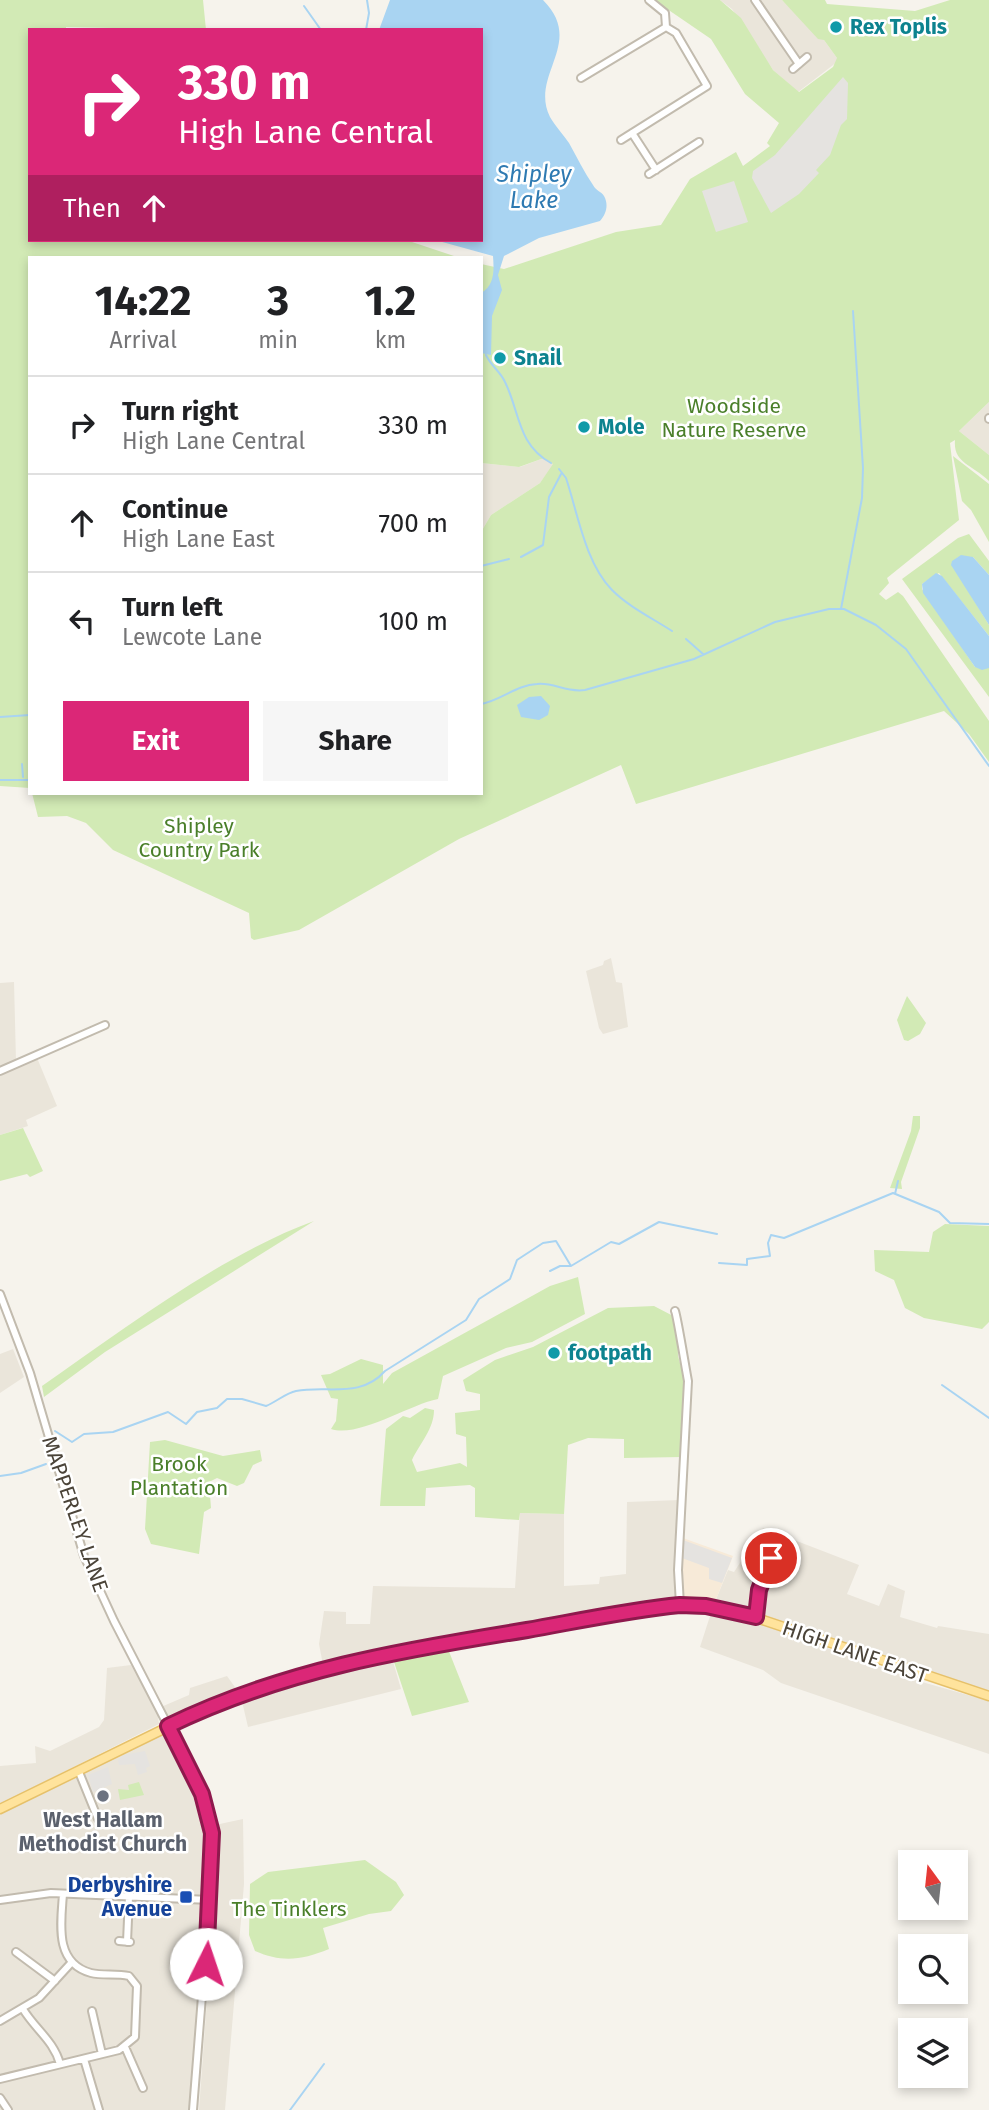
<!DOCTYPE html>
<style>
:root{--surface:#fff;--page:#f6f6f6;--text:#202124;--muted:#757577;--line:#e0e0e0;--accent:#db2777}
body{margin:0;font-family:"Fira Sans",sans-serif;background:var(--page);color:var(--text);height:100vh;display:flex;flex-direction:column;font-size:26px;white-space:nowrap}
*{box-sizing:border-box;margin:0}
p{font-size:23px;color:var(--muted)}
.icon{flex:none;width:38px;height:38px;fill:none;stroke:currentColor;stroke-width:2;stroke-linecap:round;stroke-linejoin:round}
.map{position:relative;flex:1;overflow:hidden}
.side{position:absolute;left:28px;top:256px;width:455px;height:539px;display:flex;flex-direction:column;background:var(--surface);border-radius:0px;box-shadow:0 4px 10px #0003}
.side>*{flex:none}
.hud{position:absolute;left:28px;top:28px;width:455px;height:214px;border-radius:0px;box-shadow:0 4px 10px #0003;background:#db2777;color:#fff;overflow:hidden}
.needle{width:46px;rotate:345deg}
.tools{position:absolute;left:898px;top:1850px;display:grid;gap:14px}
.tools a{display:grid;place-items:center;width:70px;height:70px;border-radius:0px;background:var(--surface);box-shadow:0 4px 10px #0003;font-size:35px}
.pin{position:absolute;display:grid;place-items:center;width:60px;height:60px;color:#fff;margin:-30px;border:4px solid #fff;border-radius:50%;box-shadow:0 2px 7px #0007}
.me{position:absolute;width:77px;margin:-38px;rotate:4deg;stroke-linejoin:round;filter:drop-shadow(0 0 5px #0008)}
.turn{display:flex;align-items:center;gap:24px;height:147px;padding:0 35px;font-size:32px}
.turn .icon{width:91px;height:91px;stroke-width:2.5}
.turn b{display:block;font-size:49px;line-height:60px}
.then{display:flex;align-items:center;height:66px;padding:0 35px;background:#0003;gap:14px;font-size:26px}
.eta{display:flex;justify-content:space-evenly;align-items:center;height:119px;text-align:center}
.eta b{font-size:42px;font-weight:700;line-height:49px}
.cta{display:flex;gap:14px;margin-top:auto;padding:14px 35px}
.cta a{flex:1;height:80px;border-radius:0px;background:var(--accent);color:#fff;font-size:28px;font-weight:700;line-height:80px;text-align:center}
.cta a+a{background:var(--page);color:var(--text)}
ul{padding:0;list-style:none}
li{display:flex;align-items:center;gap:21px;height:98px;padding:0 35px;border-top:2px solid var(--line)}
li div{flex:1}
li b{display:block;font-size:26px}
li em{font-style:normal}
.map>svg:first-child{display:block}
.residential{fill:#eae5da}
.commercial{fill:#f7ead8}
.green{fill:#d2eab5}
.parking{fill:#e5e3e0}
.water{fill:#a9d4f2}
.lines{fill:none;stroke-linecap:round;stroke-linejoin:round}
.stream{stroke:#a9d4f2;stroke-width:2}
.minor-casing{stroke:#c2bbae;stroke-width:10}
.major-casing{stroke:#e6c16a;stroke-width:11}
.minor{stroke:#fff;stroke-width:6}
.major{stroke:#ffe39c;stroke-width:8}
.route-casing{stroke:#8e194d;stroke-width:18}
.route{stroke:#db2777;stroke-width:12}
.culture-dot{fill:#0f9aa8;stroke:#fff;stroke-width:2.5}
.worship-dot{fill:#6b7280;stroke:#fff;stroke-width:2.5}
.transit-dot{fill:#1a4fb4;stroke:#fff;stroke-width:2.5}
.labels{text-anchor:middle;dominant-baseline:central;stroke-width:5;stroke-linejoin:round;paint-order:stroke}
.culture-label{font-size:21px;font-weight:bold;fill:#0d838f;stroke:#fff;text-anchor:start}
.park-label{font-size:21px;fill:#4a7f2a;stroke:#fff}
.street-label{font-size:21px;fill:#4b4439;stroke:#fff}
.worship-label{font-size:21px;font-weight:bold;fill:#5b616d;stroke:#fff}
.transit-label{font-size:21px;font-weight:bold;fill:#164399;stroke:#fff;text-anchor:end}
.water-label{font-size:23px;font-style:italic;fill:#2e7ab2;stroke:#fff}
</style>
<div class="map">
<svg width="989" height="2110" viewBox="0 0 989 2110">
<rect width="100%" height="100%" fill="#f6f3ec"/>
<!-- residential -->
<path class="residential" d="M 720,0 L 782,0 L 824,40 L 837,58 L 837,62 L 798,92 L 773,70 L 732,9 Z
M 989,402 L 989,455 L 959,431 Z
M 544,458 L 554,464 L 540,483 L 491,515 L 481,532 L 481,463 L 520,467 Z
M 611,958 L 616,982 L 622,983 L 628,1027 L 603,1034 L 599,1028 L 586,971 L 603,965 L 604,961 Z
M 14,982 L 16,1061 L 35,1053 L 57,1106 L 26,1120 L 28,1126 L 0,1135 L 0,983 Z
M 13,1349 L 24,1377 L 0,1393 L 0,1354 Z
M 680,1500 L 677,1601 L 443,1639 L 323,1665 L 319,1644 L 324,1611 L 346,1612 L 346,1624 L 370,1624 L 373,1586 L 515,1588 L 520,1513 L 564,1514 L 564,1586 L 599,1584 L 600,1577 L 626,1574 L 627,1502 Z
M 763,1528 L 859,1565 L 847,1594 L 879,1606 L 888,1584 L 905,1591 L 900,1617 L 937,1628 L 938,1626 L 989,1634 L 989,1691 L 745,1609 L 715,1602 L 728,1570 L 734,1572 Z
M 711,1613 L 760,1624 L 922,1682 L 989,1701 L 989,1754 L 781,1683 L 763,1670 L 700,1647 Z
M 392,1658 L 401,1689 L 248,1727 L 241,1697 L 289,1681 Z
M 131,1665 L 157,1710 L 159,1724 L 0,1804 L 0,1766 L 36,1763 L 35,1746 L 50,1751 L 99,1727 L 104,1720 L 107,1668 Z
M 227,1676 L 237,1690 L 168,1719 L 161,1707 L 189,1695 L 190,1688 Z
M 164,1733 L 168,1735 L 200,1800 L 207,1829 L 207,1880 L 191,2110 L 0,2110 L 0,1813 Z
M 243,1819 L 244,1884 L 225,2110 L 199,2110 L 216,1876 L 215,1825 Z"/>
<!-- commercial -->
<path class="commercial" d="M 683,1538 L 733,1556 L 715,1602 L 683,1597 L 681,1572 Z"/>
<!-- green -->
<path class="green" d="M 0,0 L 203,0 L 206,30 L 66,27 L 66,30 L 30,30 L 30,240 L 406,240 L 457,257 L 30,257 L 30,788 L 0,786 Z
M 654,0 L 720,0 L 741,18 L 773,70 L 799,92 L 833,67 L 837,58 L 824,40 L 818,39 L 782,0 L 825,0 L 827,4 L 915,11 L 950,0 L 989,0 L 989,402 L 959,431 L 989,455 L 989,481 C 971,464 953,463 955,440 L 950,443 L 959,520 L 887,578 L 889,583 L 879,594 L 886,600 L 898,592 L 903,596 L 989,721 L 989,762 L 969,734 L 944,711 L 636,804 L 621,765 L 459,839 L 299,930 L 254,940 L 251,938 L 249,913 L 113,850 L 86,823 L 67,816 L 38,817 L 32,793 L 481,793 L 481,532 L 491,515 L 540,483 L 553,464 L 544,458 L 519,467 L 481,463 L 481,264 L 504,269 L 616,232 L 661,225 L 690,179 L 736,152 L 743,166 L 770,146 L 767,143 L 779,123 L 745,94 L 711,39 Z
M 953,456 L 989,484 L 989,542 L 971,510 L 962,501 Z
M 969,534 L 989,561 L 989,575 L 973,557 L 958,557 L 953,566 L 989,625 L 989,636 L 939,573 L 922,584 L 922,589 L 975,667 L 989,668 L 989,697 L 902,579 L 958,538 Z
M 907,996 L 926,1023 L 920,1034 L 908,1041 L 904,1040 L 897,1020 Z
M 913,1116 L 920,1116 L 920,1128 L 901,1182 L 902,1189 L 890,1188 L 911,1131 Z
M 23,1128 L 43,1171 L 30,1177 L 27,1174 L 0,1181 L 0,1135 Z
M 314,1221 L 105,1352 L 44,1397 L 42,1386 C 122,1330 223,1254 314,1221 Z
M 945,1224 L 989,1226 L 989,1322 L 982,1329 L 924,1318 L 905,1308 L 894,1280 L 875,1271 L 874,1250 L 929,1252 L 933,1232 Z
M 578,1277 L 585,1314 L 532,1342 L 506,1348 L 443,1376 L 438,1399 C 408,1405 359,1438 331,1429 L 336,1421 L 338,1399 L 331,1398 L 321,1375 L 330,1374 L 361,1359 L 383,1365 L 383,1384 L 392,1373 L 550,1286 Z
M 654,1306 L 677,1318 L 678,1356 L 685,1381 L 682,1457 L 624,1458 L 624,1439 L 588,1438 L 568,1445 L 564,1514 L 520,1513 L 519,1520 L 475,1517 L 475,1488 L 470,1485 L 426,1488 L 425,1506 L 380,1506 L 386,1429 L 403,1416 L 410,1418 L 425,1408 L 434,1410 C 434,1429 420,1443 412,1460 L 417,1472 L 460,1463 L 467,1467 L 466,1437 L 456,1434 L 455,1413 L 480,1410 L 480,1394 L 466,1391 L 463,1380 L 495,1360 L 533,1347 L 608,1308 Z
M 165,1440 L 223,1456 L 260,1450 L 262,1461 L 253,1465 L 244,1483 L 237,1486 L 217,1478 L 209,1482 L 211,1508 L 204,1512 L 199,1554 L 151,1544 L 145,1529 L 150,1442 Z
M 448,1649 L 469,1702 L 412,1716 L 394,1662 Z
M 139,1782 L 144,1795 L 120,1800 L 118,1789 L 129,1790 L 128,1785 Z
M 365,1860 L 396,1882 L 404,1895 L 391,1911 L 369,1914 L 323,1928 L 329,1949 C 302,1960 282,1963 255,1951 L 249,1935 L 250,1884 L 268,1872 Z"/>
<!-- parking -->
<path class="parking" d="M 843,77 L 848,83 L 847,119 L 841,125 L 830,155 L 816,170 L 819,173 L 799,194 L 771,213 L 752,178 L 753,171 L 775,155 Z
M 734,181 L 748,222 L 716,232 L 702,191 Z
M 683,1540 L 732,1558 L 722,1583 L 709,1579 L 709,1568 L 682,1558 Z
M 145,1751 L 150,1766 L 146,1768 L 147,1772 L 138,1775 L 135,1764 L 119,1765 L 118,1760 L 123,1755 Z
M 108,1767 L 112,1784 L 93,1792 L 88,1775 Z"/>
<!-- water -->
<path class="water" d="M 390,0 L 543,0 C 586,43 529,75 550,117 C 555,126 563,134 569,143 C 577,157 584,172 593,185 C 596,191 601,191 604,196 C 609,205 606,214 600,221 L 539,238 L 504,256 L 498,275 L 502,290 L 492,316 L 491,355 L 481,353 L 481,293 C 495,285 494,270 493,256 L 435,240 L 481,240 L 481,30 L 379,30 Z
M 961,555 L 973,557 L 989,575 L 989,625 L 951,565 L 952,561 Z
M 936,573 L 942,576 L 989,636 L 989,668 L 982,670 L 975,667 L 923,593 L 922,584 Z
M 541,696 L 550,706 L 548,715 L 539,720 L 521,717 L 517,705 L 529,697 Z"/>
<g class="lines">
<!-- stream -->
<path class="stream" d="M 304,6 L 321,30
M 366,30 L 369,13 L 367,0
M 486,355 C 491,366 500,371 505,382 C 520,412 517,444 551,463
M 559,469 L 566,478 C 578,514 585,562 612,590 C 629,607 652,618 672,631
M 521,557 L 543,545 L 549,497 L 561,474
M 481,566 L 509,559
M 841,609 L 862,498 L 863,468 L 853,311
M 686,639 L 703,654
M 481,704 C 502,700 516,685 537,684 C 554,682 566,693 585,690 L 694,659 L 775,622 L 829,609 L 844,609 L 876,625 L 906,649 L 989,766
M 0,717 L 30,715
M 22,764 L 23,777
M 0,780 L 30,780
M 50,793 L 64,793
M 895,1194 L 898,1181
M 719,1263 L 747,1265 L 747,1259 L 770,1256 L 768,1243 L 771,1235 L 784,1238 L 893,1193 L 939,1212 L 950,1223 L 989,1224
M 550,1271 L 560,1266 L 571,1266 L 611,1242 L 619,1244 L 659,1222 L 717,1234
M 942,1385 L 989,1418
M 55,1431 L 72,1442 L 84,1434 L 113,1432 L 168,1412 L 186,1424 L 197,1412 L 217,1408 L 227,1399 L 242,1399 L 266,1406 C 276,1402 286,1393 296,1391 C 328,1385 360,1399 385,1371 L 466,1320 L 479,1299 L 510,1279 L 517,1260 L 543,1243 L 556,1241 L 571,1266
M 0,1476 L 21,1473 L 46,1464
M 290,2110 L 324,2064"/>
<defs>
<path id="minor" d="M 649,0 L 665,13 L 666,27
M 755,0 L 799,64
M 793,69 L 807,57
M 581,78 L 666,27
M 632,133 L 656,170
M 621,140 L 707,86 L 676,33 L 666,27
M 649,174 L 699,142
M 989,418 L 989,419
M 0,1071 L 105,1025
M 0,1294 L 30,1373 L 84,1556 L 114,1621 L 196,1780 L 209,1820 L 212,1870 L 193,2110
M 675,1311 C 677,1315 686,1371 688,1381 L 678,1570 L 680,1605
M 756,1617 L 759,1590 L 771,1558
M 79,1772 L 98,1819 L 108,1823 L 132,1819
M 0,1900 L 51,1893 L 210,1900
M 119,1941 L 130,1942
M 127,1942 L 129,1896
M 16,1952 L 55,1981
M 23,2009 C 35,2029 54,2041 60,2064
M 92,2011 L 102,2054
M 0,2021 L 39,1998 L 72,1962
M 125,2047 L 143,2088
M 84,2059 L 99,2110
M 0,2079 L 119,2050 L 135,2037 L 137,1986 L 129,1976 C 116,1973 103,1976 91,1973 C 54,1963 61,1923 63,1894
M 0,2098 L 8,2110"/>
<path id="major" d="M 0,1809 L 217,1703 L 286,1678 L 445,1643 L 675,1605 L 706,1606 L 742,1613 L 989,1696"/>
</defs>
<!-- minor casing -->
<use href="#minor" class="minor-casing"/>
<!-- major casing -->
<use href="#major" class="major-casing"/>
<!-- minor -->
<use href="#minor" class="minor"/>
<!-- major -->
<use href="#major" class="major"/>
</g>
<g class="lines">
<defs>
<path id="route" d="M 206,1964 L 212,1833 L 202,1794 L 168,1726 C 283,1670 402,1650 527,1630 C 578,1621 629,1610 680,1605 L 706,1606 L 756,1617 L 759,1590 L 771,1558"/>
</defs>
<!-- route casing -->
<use href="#route" class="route-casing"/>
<!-- route -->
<use href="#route" class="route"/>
</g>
<!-- markers -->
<g class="culture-dot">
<circle cx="836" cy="27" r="7"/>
<circle cx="500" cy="358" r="7"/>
<circle cx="584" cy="427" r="7"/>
<circle cx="554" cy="1353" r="7"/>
</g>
<circle class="worship-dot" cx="103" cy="1796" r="7"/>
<rect class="transit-dot" x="179" y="1890" width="14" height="14" rx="3.5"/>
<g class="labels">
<!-- culture labels -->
<g class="culture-label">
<text x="850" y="27">Rex Toplis</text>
<text x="514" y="358">Snail</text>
<text x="598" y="427">Mole</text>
<text x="568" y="1353">footpath</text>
</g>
<!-- park labels -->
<g class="park-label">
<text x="734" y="406">Woodside<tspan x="734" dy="24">Nature Reserve</tspan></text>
<text x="199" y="826">Shipley<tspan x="199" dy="24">Country Park</tspan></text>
<text x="179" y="1464">Brook<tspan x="179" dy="24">Plantation</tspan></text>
<text x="289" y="1909">The Tinklers</text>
</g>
<!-- street labels -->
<g class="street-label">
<text transform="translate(75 1514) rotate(71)">MAPPERLEY LANE</text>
<text transform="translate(855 1652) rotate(19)">HIGH LANE EAST</text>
</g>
<!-- worship labels -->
<g class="worship-label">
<text x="103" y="1820">West Hallam<tspan x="103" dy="24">Methodist Church</tspan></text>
</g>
<!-- transit labels -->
<g class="transit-label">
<text x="172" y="1885">Derbyshire<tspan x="172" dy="24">Avenue</tspan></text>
</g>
<!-- water labels -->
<g class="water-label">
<text x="534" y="174">Shipley<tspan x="534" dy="26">Lake</tspan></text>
</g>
</g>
</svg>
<div class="tools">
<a><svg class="needle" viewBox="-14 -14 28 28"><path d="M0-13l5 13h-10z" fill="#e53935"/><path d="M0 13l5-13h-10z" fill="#757577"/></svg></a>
<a><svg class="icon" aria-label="search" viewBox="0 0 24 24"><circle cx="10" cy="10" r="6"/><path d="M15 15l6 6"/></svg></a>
<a><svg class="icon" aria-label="layers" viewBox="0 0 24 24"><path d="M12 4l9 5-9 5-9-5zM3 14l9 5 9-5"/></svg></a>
</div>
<div class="pin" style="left:771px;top:1558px;background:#d93025"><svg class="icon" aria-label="arrive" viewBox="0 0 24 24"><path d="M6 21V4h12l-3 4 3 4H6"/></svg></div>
<svg class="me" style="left:206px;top:1964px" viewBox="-20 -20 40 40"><circle r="19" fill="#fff"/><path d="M0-13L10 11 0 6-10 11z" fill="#db2777"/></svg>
<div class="hud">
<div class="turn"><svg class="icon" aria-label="right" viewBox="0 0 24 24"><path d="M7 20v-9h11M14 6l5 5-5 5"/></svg><div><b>330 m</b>High Lane Central</div></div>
<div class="then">Then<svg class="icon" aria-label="ahead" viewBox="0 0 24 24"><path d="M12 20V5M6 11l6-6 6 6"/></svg></div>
</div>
<section class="side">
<div class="eta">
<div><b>14:22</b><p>Arrival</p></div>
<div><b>3</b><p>min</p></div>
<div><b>1.2</b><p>km</p></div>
</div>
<ul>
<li><svg class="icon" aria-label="right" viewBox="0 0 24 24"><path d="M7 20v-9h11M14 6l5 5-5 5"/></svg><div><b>Turn right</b><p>High Lane Central</p></div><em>330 m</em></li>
<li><svg class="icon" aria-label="ahead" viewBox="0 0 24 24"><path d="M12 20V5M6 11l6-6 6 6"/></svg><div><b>Continue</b><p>High Lane East</p></div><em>700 m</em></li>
<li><svg class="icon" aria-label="left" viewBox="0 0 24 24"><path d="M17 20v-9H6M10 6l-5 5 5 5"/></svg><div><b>Turn left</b><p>Lewcote Lane</p></div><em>100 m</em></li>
</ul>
<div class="cta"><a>Exit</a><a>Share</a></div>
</section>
</div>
